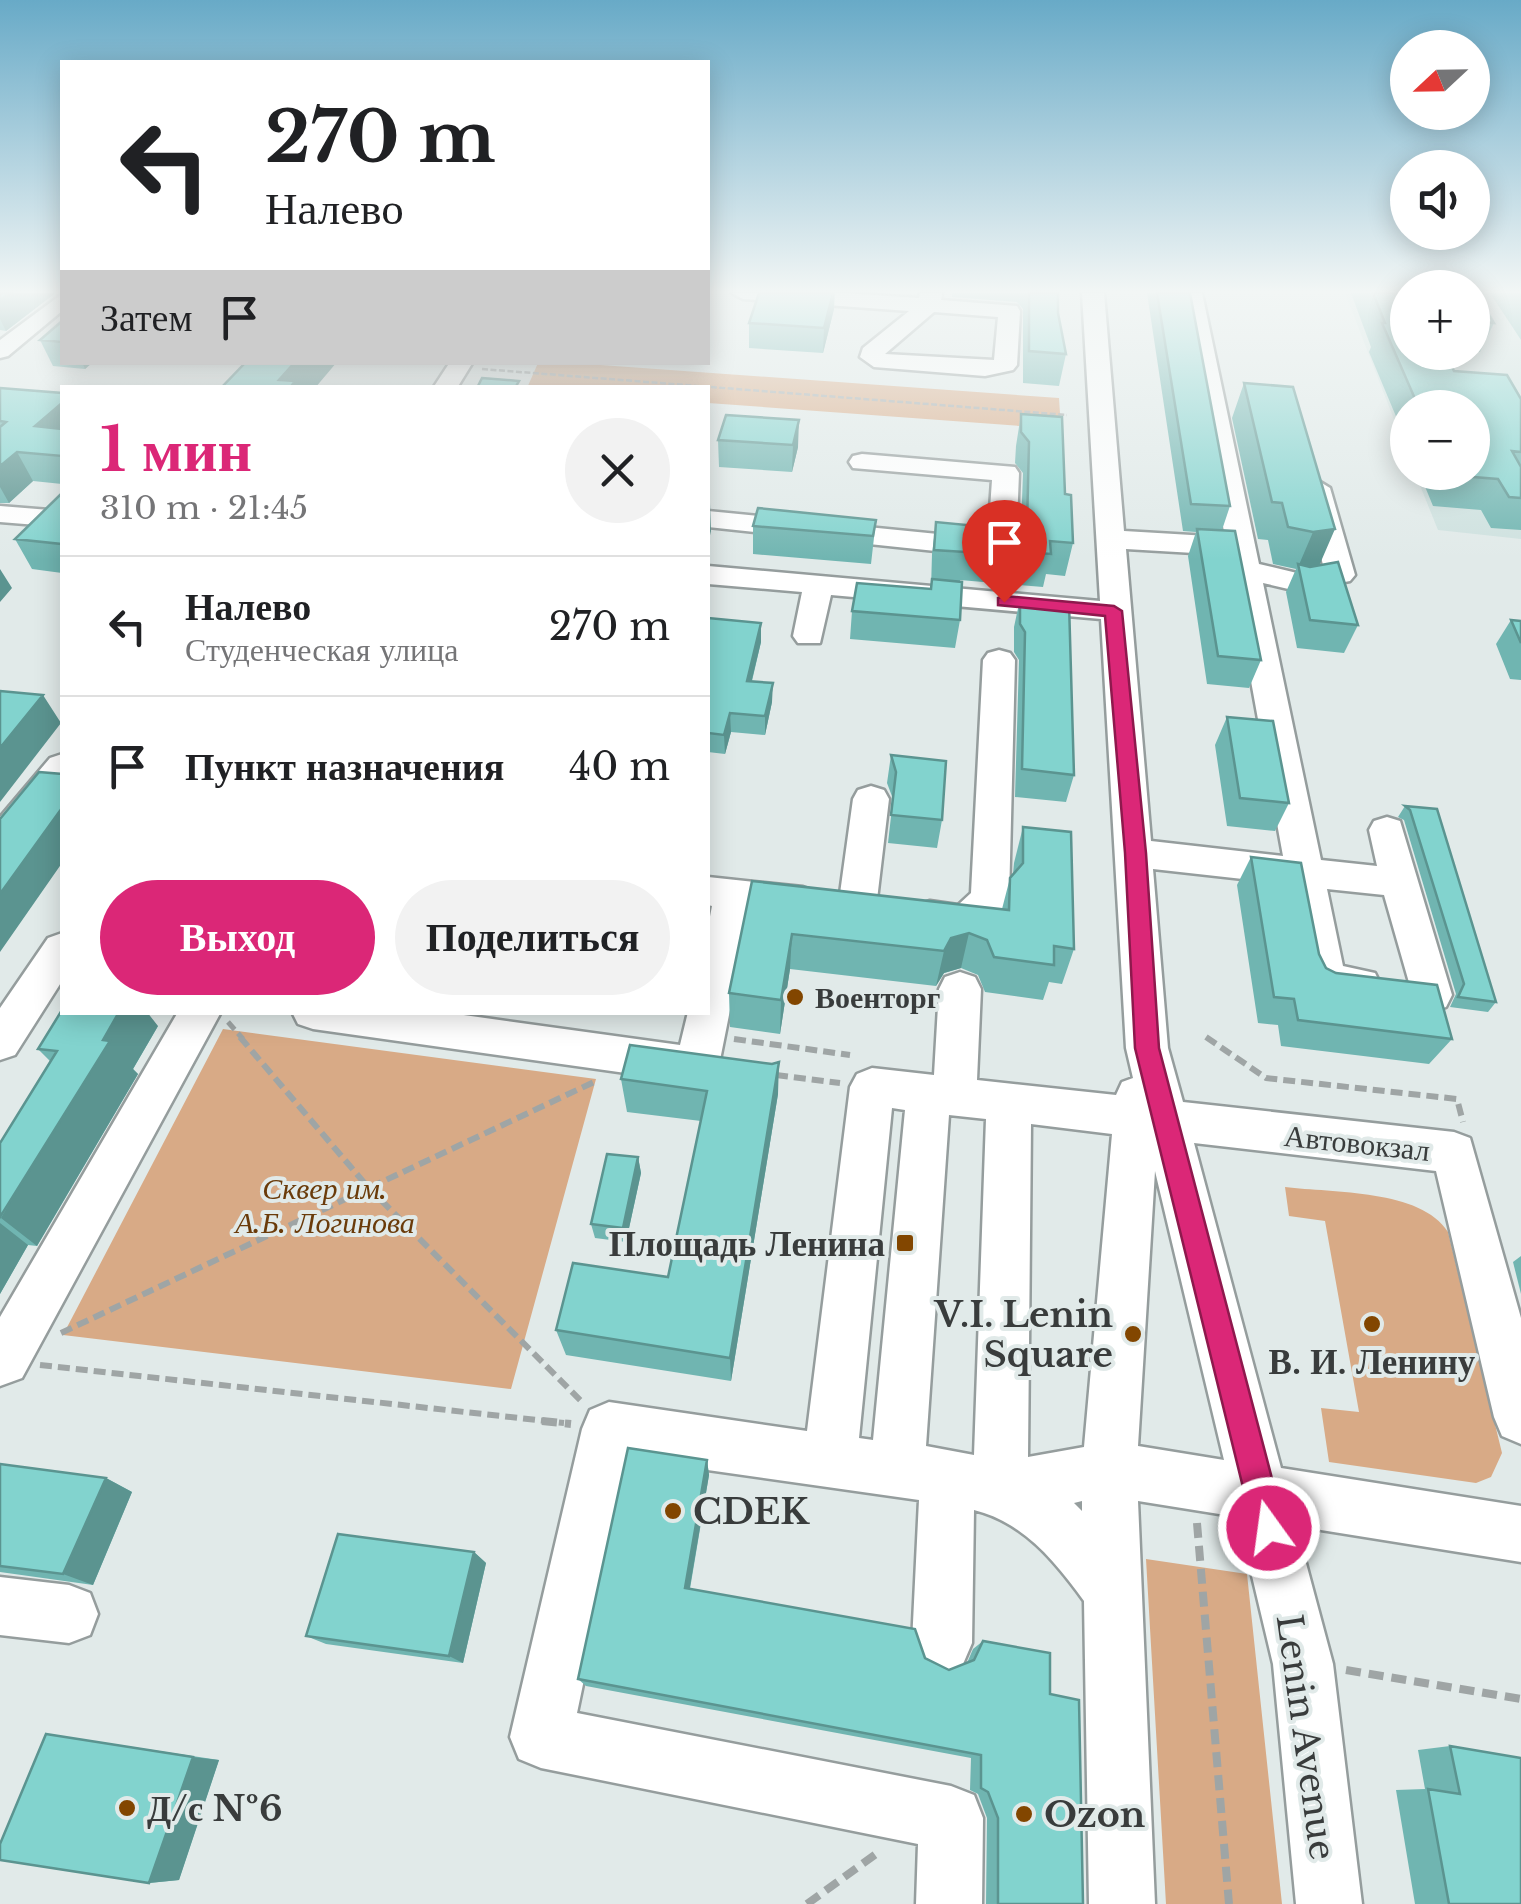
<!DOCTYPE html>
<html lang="ru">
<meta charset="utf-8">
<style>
:root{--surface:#fff;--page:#f2f2f2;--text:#202124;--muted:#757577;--line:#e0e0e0;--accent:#db2777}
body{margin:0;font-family:"Libre Baskerville",serif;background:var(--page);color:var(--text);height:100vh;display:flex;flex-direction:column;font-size:38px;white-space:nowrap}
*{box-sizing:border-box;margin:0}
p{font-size:32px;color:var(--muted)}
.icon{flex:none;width:55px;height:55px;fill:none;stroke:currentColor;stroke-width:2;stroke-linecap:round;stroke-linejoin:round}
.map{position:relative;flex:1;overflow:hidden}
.side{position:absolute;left:60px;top:385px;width:650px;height:630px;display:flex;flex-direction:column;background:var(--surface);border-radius:0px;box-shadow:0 5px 25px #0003}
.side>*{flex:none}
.guide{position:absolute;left:60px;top:60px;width:650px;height:305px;border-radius:0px;box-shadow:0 5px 25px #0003;background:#fff;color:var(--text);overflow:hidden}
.needle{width:65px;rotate:248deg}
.tools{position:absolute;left:1390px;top:30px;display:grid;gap:20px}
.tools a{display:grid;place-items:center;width:100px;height:100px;border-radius:50%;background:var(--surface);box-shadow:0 5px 25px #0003;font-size:50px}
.pin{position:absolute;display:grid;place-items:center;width:85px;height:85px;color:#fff;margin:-102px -42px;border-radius:50% 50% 50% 0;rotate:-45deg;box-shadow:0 0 10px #0007}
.pin .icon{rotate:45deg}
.me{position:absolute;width:110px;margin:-55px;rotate:346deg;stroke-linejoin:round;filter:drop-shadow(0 0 8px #0008)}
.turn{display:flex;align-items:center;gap:35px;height:210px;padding:0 40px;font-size:45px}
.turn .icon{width:130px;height:130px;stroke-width:2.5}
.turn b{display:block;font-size:70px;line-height:85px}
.then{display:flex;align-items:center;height:95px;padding:0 40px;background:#0003;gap:20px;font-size:38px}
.round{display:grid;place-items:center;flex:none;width:105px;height:105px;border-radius:52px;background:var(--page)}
.overview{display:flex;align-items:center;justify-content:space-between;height:170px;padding:0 40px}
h1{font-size:60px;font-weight:700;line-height:75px;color:var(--accent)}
.cta{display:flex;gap:20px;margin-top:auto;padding:20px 40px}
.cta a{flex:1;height:115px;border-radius:60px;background:var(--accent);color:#fff;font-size:40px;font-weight:700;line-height:115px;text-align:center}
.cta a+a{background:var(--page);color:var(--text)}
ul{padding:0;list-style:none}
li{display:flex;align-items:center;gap:30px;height:140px;padding:0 40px;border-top:2px solid var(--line)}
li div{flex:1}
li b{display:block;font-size:38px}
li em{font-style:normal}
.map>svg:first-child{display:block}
.built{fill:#cee1df}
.green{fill:#d8aa86}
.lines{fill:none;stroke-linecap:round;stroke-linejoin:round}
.minor-casing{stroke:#959d9d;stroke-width:5}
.path-far3{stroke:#9fa5a5;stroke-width:2.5;stroke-dasharray:6 2.5;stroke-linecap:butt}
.path-far2{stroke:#9fa5a5;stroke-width:5;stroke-dasharray:10 5;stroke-linecap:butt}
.path-far1{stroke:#9fa5a5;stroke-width:6;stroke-dasharray:12 6;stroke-linecap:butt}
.path{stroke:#9fa5a5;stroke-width:8;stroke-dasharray:15 8;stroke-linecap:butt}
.minor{fill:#fff;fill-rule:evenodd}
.wall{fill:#70b5b1}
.shaded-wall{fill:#5b9490}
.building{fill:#82d3ce;stroke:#5b9490;stroke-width:2.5}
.route{fill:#db2777;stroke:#8e194d;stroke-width:2.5}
.poi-dot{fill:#824600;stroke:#e1eae9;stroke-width:4}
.labels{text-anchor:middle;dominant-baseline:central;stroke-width:8;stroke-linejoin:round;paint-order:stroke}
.poi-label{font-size:30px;font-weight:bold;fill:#393c3c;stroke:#e1eae9;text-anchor:start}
.street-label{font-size:30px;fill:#393c3c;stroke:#e1eae9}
.park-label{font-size:30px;font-style:italic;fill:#6a3b0a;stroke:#e1eae9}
.near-poi-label{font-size:35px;font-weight:bold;fill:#393c3c;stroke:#e1eae9;text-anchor:start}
.near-street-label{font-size:35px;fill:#393c3c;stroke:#e1eae9}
</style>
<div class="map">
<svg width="1521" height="1904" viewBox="0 0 1521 1904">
<rect width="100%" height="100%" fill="#e1eae9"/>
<!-- built -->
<path class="built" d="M 1345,293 L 1407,293 L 1408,352 L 1472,352 L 1473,293 L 1521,294 L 1521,539 L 1438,530 L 1415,473 L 1472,472 L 1472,408 L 1408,408 L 1407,453 Z"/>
<!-- green -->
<path class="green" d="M 559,362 L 1059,398 L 1061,429 L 708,403 L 708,388 L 527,388 L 538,363 Z
M 223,1029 L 596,1079 L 511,1389 L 63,1335 Z
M 1285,1187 C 1333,1193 1421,1189 1448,1232 L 1502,1453 L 1491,1477 L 1476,1483 L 1329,1462 L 1321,1408 L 1359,1412 L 1325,1221 L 1289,1216 Z
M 1146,1559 L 1247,1574 L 1282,1904 L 1166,1904 Z"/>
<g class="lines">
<defs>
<path id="minor" d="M 732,293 L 842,293 L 919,298 L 920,293 L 942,293 L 941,300 L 1017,306 L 1020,311 L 1017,365 L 1013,370 L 985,376 L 874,367 L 860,357 L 863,348 L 909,311 L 743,299 ZM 934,312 L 998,317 L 994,360 L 885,354 Z
M 1082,293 L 1104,293 L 1124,531 L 1225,537 L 1180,293 L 1202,293 L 1259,564 L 1297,573 L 1324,569 L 1304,488 L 1317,480 L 1330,488 L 1355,575 L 1350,581 L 1297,591 L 1263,583 L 1321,860 L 1377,866 L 1369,830 L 1374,821 L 1387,817 L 1400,821 L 1452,995 L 1446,1007 L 1431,1012 L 1416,1007 L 1384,895 L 1327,889 L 1343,966 L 1375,973 L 1381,985 L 1375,997 L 1361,1002 L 1312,992 L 1306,980 L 1288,884 L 1153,869 L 1168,1048 L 1183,1102 L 1454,1132 L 1470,1138 L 1521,1318 L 1521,1444 L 1502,1436 L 1494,1417 L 1436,1171 L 1194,1143 L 1281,1468 L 1521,1506 L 1521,1562 L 1296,1526 L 1333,1664 L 1362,1904 L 1296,1904 L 1273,1664 L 1238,1517 L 1138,1501 L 1155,1904 L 1089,1904 L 1084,1601 C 1055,1561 1023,1522 974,1510 L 972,1643 L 963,1664 L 942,1673 L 921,1664 L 912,1643 L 919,1500 L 630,1459 L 577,1713 L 951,1786 L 974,1795 L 983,1818 L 982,1904 L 916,1904 L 918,1844 L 541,1768 L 519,1759 L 510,1737 L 582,1429 L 590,1410 L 609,1402 L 807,1431 L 850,1087 L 857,1074 L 872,1068 L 934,1075 L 939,989 L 945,977 L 960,972 L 975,977 L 981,989 L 977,1080 L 1116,1095 L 1122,1082 L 1133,1078 L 1126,1048 L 1101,619 L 831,595 L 820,643 L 798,643 L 793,636 L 802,592 L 708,584 L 708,566 L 1100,601 ZM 1126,549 L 1228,555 L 1283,856 L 1151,841 ZM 892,1108 L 905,1110 L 873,1440 L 859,1438 ZM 949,1115 L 986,1119 L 974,1455 L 926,1446 ZM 1031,1124 L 1112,1134 L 1084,1447 L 1028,1457 ZM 1155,1171 L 1224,1460 L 1138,1446 ZM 1082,1501 L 1082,1511 L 1074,1503 Z
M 62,294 L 62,311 L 8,356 L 0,358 L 0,340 Z
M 450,362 L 473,362 L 457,388 L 433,388 Z
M 862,454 L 1015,467 L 1019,473 L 1016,549 L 1012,555 L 1002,558 L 708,527 L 708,511 L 988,539 L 992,480 L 853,468 L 849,462 L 853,456 Z
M 0,506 L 62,511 L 62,527 L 0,522 Z
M 999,650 L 1010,653 L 1015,660 L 1009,899 C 987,940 956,939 916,927 L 911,916 L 916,905 L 930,901 L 958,905 L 971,893 L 983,660 L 988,653 Z
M 62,754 L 62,789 L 13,851 L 0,855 L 0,817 L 50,758 Z
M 871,786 L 884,790 L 889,799 L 876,908 L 871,918 L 857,923 L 843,918 L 838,908 L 853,799 L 858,790 Z
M 708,877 L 803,887 L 817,892 L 822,902 L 817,912 L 803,917 L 750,910 L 719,1065 L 712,1078 L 697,1083 L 313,1029 L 298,1024 L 292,1012 L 442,1012 L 680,1045 L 688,1012 L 708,1012 L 708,927 L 712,906 L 708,905 Z
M 62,933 L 62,981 L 15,1055 L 0,1060 L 0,1008 L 48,938 Z
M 178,1012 L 221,1012 L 22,1378 L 0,1386 L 0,1317 Z
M 0,1577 L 69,1585 L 90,1593 L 98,1614 L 90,1635 L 69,1643 L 0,1635 Z"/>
</defs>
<!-- minor casing -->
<use href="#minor" class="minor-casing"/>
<!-- path-far3 -->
<path class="path-far3" d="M 482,369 L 1067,415"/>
<!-- path-far2 -->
<path class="path-far2" d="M 228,1022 L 243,1039"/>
<!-- path-far1 -->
<path class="path-far1" d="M 240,1037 L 367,1186 L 582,1402
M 1206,1037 L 1266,1078 L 1457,1099 L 1463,1122
M 734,1039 L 850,1055
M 776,1075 L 840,1083
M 61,1333 L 594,1082
M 40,1365 L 564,1423"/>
<!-- path -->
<path class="path" d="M 542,1421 L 571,1424
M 1197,1523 L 1229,1904
M 1346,1670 L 1521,1699
M 807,1904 L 880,1851"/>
<!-- minor -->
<use href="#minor" class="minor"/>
</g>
<!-- wall -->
<path class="wall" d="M 0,293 L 54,293 L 54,294 L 6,331 L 0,330 Z
M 759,293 L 835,293 L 834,309 L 823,353 L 749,348 L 749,323 Z
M 952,293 L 1058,293 L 1058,313 L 1066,354 L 1059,386 L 1023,383 L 1023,309 L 1017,302 L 952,297 Z
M 1147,293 L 1190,293 L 1230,506 L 1222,530 L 1261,660 L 1249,688 L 1207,684 L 1188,556 L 1196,532 L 1183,531 Z
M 1351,293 L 1408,293 L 1454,371 L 1521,399 L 1521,530 L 1491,528 L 1481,510 L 1433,506 L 1419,472 L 1472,472 L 1472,408 L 1408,408 L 1408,445 L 1369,352 L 1371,347 Z
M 1472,293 L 1494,323 L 1480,352 L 1472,351 Z
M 1490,293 L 1521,293 L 1521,340 Z
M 62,321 L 62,362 L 93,362 L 85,369 L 53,366 L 40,340 Z
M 1244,383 L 1293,387 L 1319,565 L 1358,625 L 1344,653 L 1297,648 L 1286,592 L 1296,569 L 1273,564 L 1268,540 L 1258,539 L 1232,418 Z
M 0,388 L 62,456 L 62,484 L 33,481 L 9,503 L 0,503 Z
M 1021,414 L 1065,494 L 1073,543 L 1065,576 L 1046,574 L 1043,587 L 960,580 L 960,620 L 955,648 L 850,639 L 852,611 L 931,589 L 932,554 L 936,522 L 1008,529 L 1021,528 L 1023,473 L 1015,463 L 1016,446 Z
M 726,415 L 798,447 L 792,472 L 719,467 L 718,440 Z
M 62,493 L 62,573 L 32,569 L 15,539 Z
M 876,520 L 871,564 L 753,554 L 753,526 Z
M 1020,599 L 1074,775 L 1066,802 L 1015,797 L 1019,660 L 1014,652 L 1014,627 Z
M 708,618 L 761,642 L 752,681 L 772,702 L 765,735 L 731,732 L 725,754 L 708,752 Z
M 1511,620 L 1521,621 L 1521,680 L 1510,679 L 1496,644 Z
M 1227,717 L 1289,803 L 1275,831 L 1227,826 L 1215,745 Z
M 891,755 L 942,820 L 937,848 L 888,843 L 893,799 L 887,783 Z
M 1405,806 L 1437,809 L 1496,1002 L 1488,1012 L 1450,1007 L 1456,994 L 1404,820 L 1398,817 Z
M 1023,827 L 1074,949 L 1062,984 L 1049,982 L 1043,1000 L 985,992 L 978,975 L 961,968 L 944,973 L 936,986 L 790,969 L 780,1034 L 730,1027 L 729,993 L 752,881 L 1002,909 L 1010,878 L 1013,874 L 1014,863 Z
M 1251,857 L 1319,954 L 1326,968 L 1452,1039 L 1429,1064 L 1281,1046 L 1278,1025 L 1258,1023 L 1237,885 Z
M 158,1026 L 133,1069 L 138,1074 L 37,1246 L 28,1245 L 0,1294 L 0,1143 L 51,1062 L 38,1049 Z
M 621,1079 L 778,1094 L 731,1381 L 566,1355 L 556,1330 L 668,1277 L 701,1121 L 627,1112 Z
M 638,1157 L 641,1173 L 626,1242 L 595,1238 L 591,1224 Z
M 1521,1256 L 1521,1294 L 1513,1262 Z
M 707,1460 L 709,1475 L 690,1589 L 925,1658 L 949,1670 L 967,1663 L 973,1649 L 983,1641 L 1050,1694 L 1083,1904 L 986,1904 L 987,1818 L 978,1794 L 970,1790 L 971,1758 L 586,1686 L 578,1679 Z
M 0,1464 L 106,1478 L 132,1492 L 93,1585 L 0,1572 Z
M 474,1552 L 486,1563 L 463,1663 L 326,1644 L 306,1636 Z
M 46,1734 L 219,1760 L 179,1880 L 149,1883 Z
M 1450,1746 L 1521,1904 L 1415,1904 L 1396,1790 L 1425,1789 L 1418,1750 Z"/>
<!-- shaded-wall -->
<path class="shaded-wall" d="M 10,293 L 54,293 L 54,294 L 6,331 L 0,319 L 0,300 Z
M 833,293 L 834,293 L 834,309 L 823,353 L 824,328 Z
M 82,362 L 93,362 L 85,369 Z
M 295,362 L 337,362 L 315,388 L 281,388 L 279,380 Z
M 62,403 L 62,445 L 51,456 L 35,426 Z
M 799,420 L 798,447 L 792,472 L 793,445 Z
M 17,452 L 33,481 L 9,503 L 0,487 L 0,466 Z
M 710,503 L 711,531 L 708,544 L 708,512 Z
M 1335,529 L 1319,566 L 1298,567 L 1313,532 Z
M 0,569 L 12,588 L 0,602 Z
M 761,623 L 761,642 L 747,700 L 747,681 Z
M 773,683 L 772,702 L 765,735 L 765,716 Z
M 43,695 L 61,723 L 0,802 L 0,748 Z
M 730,713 L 731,732 L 725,754 L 724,735 Z
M 62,808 L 62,863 L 0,952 L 0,894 Z
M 969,933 L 961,968 L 944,973 L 936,986 L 944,951 L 951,938 Z
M 792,934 L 790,969 L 780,1034 L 781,1000 Z
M 119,1012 L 147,1012 L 158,1026 L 133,1069 L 138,1074 L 37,1246 L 1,1218 Z
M 779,1062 L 778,1094 L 731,1381 L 730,1358 Z
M 638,1157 L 641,1173 L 626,1242 L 623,1228 Z
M 0,1223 L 28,1245 L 0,1294 Z
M 707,1460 L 709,1475 L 688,1598 L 685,1588 Z
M 106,1478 L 132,1492 L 93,1585 L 63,1574 Z
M 474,1552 L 486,1563 L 463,1663 L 449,1656 Z
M 193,1757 L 219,1760 L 179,1880 L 149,1883 Z"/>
<!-- building -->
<path class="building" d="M 0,293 L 10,293 L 0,300 Z
M 759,293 L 833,293 L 824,328 L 749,323 Z
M 1029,293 L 1058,293 L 1058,313 L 1066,354 L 1029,351 Z
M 1157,293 L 1190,293 L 1230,506 L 1191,504 Z
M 1373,293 L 1408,293 L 1408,352 L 1445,352 L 1454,371 L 1507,375 L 1521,399 L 1521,452 L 1512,451 L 1521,467 L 1521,498 L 1509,497 L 1498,479 L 1448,475 L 1447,472 L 1472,472 L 1472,408 L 1419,408 L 1382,323 L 1385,323 Z
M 1472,293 L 1476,293 L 1494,323 L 1472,321 Z
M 62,321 L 62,342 L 40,340 Z
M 246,362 L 295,362 L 279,380 L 295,381 L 290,388 L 221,388 Z
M 482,378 L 519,381 L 515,388 L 477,388 Z
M 1244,383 L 1293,387 L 1335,529 L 1313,532 L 1288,527 L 1282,503 L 1272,502 Z
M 0,388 L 62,393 L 62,403 L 35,426 L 62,429 L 62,456 L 17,452 L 0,466 L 0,427 L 6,422 L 0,421 Z
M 1021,414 L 1062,417 L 1065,494 L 1071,495 L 1073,543 L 1050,541 L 1051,554 L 965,548 L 965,552 L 934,550 L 936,522 L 1008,529 L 1027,527 L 1029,442 L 1021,432 Z
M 726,415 L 799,420 L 793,445 L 718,440 Z
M 62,493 L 62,544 L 15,539 Z
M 758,508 L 876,520 L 873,536 L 753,526 Z
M 1197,529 L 1235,531 L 1261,660 L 1218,656 Z
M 1338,562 L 1358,625 L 1310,620 L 1298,564 L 1310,567 Z
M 932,579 L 962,582 L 960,620 L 852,611 L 857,583 L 931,589 Z
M 1020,599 L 1069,603 L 1074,775 L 1022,769 L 1025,632 L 1020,624 Z
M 708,618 L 761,623 L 747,681 L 773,683 L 765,716 L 730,713 L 724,735 L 708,733 Z
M 1511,620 L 1521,621 L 1521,643 Z
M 0,691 L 43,695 L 0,748 Z
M 1227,717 L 1273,721 L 1289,803 L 1240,798 Z
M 891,755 L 946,761 L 942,820 L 891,815 L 896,772 Z
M 39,772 L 62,774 L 62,808 L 0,894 L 0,819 Z
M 1405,806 L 1437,809 L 1496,1002 L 1458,997 L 1464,984 L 1410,810 Z
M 1023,827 L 1071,832 L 1074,949 L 1054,946 L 1054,965 L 994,957 L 987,940 L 969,933 L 951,938 L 944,951 L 792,934 L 781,1000 L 729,993 L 752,881 L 1009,910 L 1010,878 L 1023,863 Z
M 1251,857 L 1301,863 L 1319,954 L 1326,968 L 1336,973 L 1437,985 L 1452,1039 L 1298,1020 L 1294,999 L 1274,997 Z
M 62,1010 L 62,1012 L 119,1012 L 103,1040 L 110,1041 L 0,1217 L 0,1143 L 57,1051 L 38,1049 Z
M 630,1045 L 772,1064 L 779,1062 L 730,1358 L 556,1330 L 573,1263 L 668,1277 L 707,1091 L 621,1079 Z
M 607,1154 L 638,1157 L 623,1228 L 591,1224 Z
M 628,1448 L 707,1460 L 685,1588 L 915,1629 L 925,1658 L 949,1670 L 974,1660 L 983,1641 L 1050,1653 L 1050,1694 L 1079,1700 L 1083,1904 L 998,1904 L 998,1818 L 988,1792 L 981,1788 L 981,1755 L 578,1679 Z
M 0,1464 L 106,1478 L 63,1574 L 0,1566 Z
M 338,1534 L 474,1552 L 449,1656 L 306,1636 Z
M 46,1734 L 193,1757 L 149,1883 L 0,1860 L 0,1844 Z
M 1450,1746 L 1521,1758 L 1521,1904 L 1449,1904 L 1428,1789 L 1460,1794 Z"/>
<!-- sky -->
<linearGradient id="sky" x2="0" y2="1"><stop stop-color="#68aac7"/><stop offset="0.52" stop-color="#f2f6f5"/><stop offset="1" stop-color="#f2f6f5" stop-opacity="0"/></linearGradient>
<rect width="1521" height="560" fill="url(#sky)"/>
<!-- route -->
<path class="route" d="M 1004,596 L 1114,606 L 1122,611 L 1146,853 L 1159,1048 L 1285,1528 L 1281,1539 L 1269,1543 L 1258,1539 L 1253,1528 L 1135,1048 L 1125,853 L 1105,616 L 998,605 L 998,598 Z"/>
<!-- markers -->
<g class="poi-dot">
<circle cx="795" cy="997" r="10"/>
<rect x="895" y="1233" width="20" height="20" rx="5"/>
<circle cx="1372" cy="1324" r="10"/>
<circle cx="1133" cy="1334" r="10"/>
<circle cx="673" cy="1511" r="10"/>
<circle cx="127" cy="1808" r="10"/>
<circle cx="1024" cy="1814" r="10"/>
</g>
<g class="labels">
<!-- poi labels -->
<g class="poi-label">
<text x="815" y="997">Военторг</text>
</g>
<!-- street labels -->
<g class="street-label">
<text transform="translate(1357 1143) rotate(6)">Автовокзал</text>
</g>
<!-- park labels -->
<g class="park-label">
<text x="325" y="1188">Сквер им.<tspan x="325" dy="34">А.Б. Логинова</tspan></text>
</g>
<!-- near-poi labels -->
<g class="near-poi-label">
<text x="885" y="1243" text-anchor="end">Площадь Ленина</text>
<text x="1113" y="1314" text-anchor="end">V.I. Lenin<tspan x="1113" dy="40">Square</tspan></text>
<text x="1372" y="1361" text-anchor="middle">В. И. Ленину</text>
<text x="693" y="1511">CDEK</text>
<text x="147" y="1808">Д/с №6</text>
<text x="1044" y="1814">Ozon</text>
</g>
<!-- near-street labels -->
<g class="near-street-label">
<text transform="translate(1306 1737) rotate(82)">Lenin Avenue</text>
</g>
</g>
</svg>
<div class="tools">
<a><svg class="needle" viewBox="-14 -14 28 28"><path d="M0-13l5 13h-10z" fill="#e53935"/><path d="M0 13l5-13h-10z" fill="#757577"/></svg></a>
<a><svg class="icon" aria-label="sound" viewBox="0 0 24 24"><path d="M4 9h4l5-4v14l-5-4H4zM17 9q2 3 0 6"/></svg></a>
<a>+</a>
<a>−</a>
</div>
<div class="pin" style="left:1004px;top:602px;background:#d93025"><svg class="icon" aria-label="arrive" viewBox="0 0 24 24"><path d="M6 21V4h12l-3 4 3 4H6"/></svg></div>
<svg class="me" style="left:1269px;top:1528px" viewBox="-20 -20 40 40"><circle r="17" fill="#db2777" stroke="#fff" stroke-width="3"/><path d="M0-11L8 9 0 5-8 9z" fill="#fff"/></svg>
<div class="guide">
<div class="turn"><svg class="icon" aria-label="left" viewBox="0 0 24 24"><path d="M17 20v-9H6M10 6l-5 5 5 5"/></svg><div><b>270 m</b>Налево</div></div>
<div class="then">Затем<svg class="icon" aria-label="arrive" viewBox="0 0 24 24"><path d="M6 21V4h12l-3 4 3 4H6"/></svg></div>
</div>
<section class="side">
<div class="overview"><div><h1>1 мин</h1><p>310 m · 21:45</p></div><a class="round"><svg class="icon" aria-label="close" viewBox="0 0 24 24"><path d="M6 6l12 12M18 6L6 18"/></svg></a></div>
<ul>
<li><svg class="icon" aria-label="left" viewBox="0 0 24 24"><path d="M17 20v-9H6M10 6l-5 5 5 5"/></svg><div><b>Налево</b><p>Студенческая улица</p></div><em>270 m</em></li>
<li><svg class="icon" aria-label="arrive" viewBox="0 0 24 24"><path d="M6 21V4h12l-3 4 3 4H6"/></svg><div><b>Пункт назначения</b></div><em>40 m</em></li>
</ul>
<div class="cta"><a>Выход</a><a>Поделиться</a></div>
</section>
</div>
